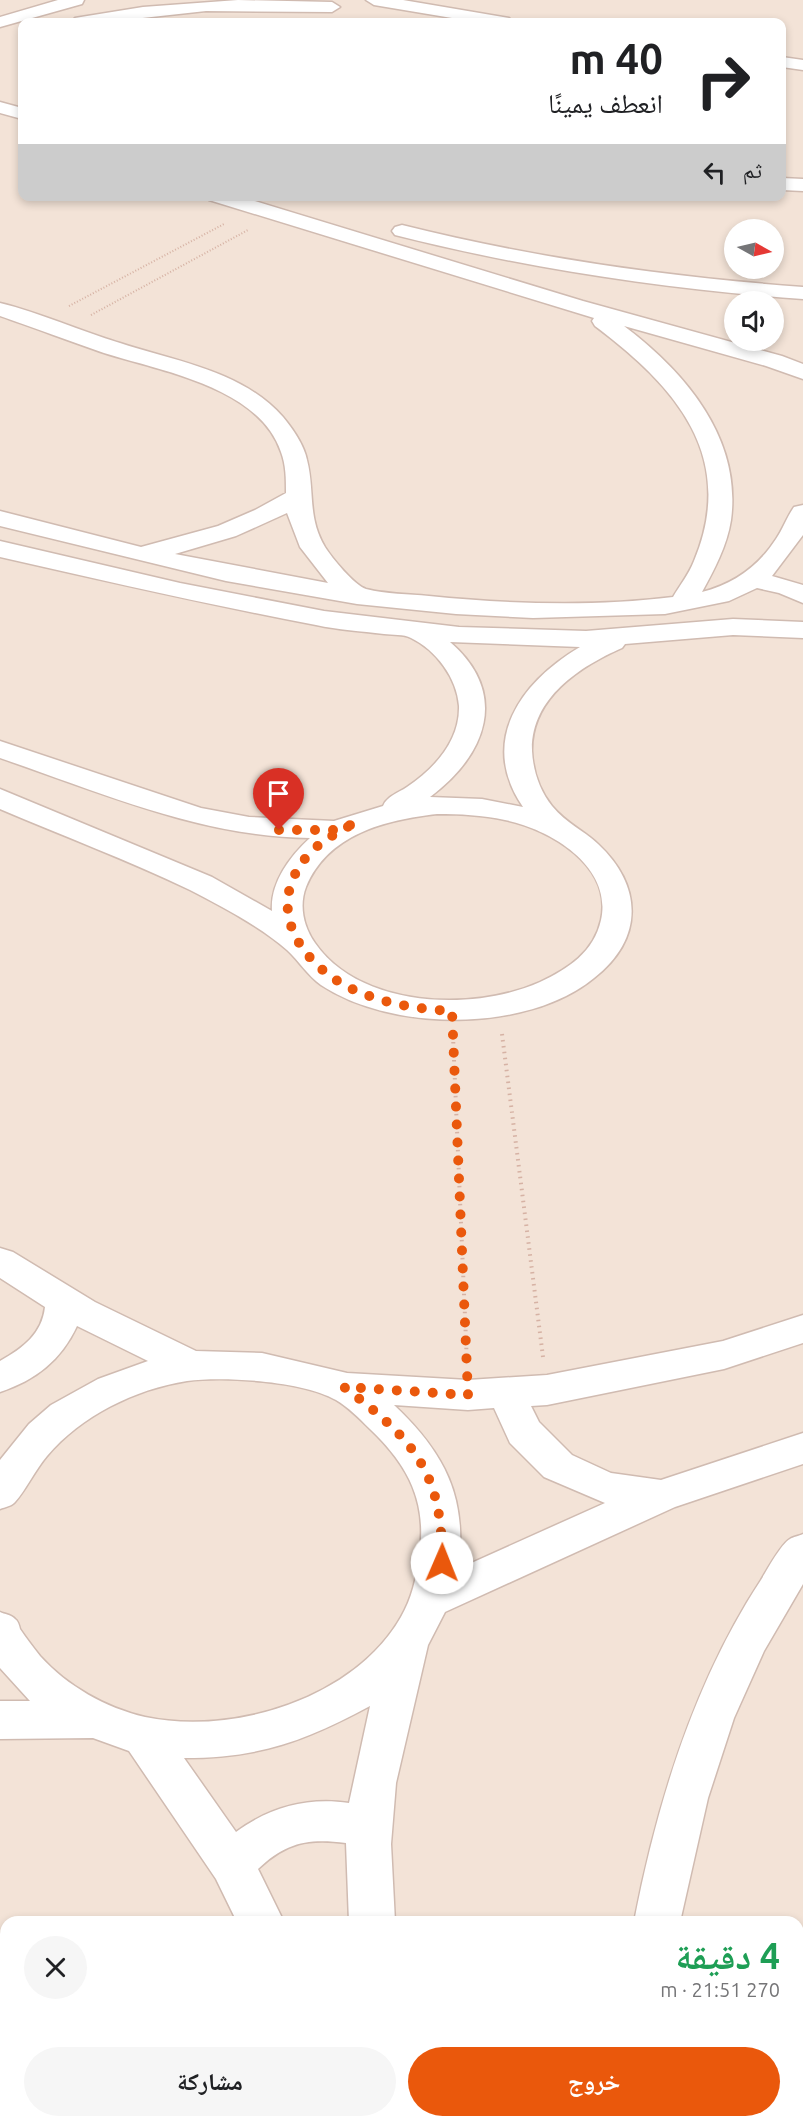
<!DOCTYPE html>
<html lang="ar">
<meta charset="utf-8">
<style>
:root{--surface:#fff;--page:#f6f6f6;--text:#202124;--muted:#757577;--accent:#ea580c}
body{margin:0;font-family:Ubuntu,"Noto Naskh Arabic",sans-serif;background:var(--page);color:var(--text);direction:rtl;height:100vh;display:flex;flex-direction:column;font-size:22px;white-space:nowrap}
*{box-sizing:border-box;margin:0}
p{font-size:20px;color:var(--muted)}
.icon{flex:none;width:33px;height:33px;fill:none;stroke:currentColor;stroke-width:2;stroke-linecap:round;stroke-linejoin:round}
.map{position:relative;flex:1;overflow:hidden;direction:ltr}
.panel{position:absolute;left:0px;top:1916px;width:804px;height:212px;display:flex;flex-direction:column;background:var(--surface);border-radius:18px 18px 0 0;box-shadow:0 3px 9px #0003;direction:rtl}
.panel>*{flex:none}
.hud{position:absolute;left:18px;top:18px;width:768px;height:183px;border-radius:12px;box-shadow:0 3px 9px #0003;direction:rtl;background:#fff;color:var(--text);overflow:hidden}
.needle{width:39px;rotate:98deg}
.tools{position:absolute;left:724px;top:219px;display:grid;gap:12px}
.tools a{display:grid;place-items:center;width:60px;height:60px;border-radius:50%;background:var(--surface);box-shadow:0 3px 9px #0003;font-size:30px}
.pin{position:absolute;display:grid;place-items:center;width:51px;height:51px;color:#fff;margin:-62px -26px;border-radius:50% 50% 50% 0;rotate:-45deg;box-shadow:0 0 6px #0007}
.pin .icon{rotate:45deg}
.me{position:absolute;width:66px;margin:-33px;rotate:1deg;stroke-linejoin:round;filter:drop-shadow(0 0 4px #0008)}
.turn{display:flex;align-items:center;gap:21px;height:126px;padding:0 24px;font-size:27px}
.turn .icon{width:78px;height:78px;stroke-width:2.5}
.turn b{display:block;font-size:42px;line-height:51px}
.then{display:flex;align-items:center;height:57px;padding:0 24px;background:#0003;gap:12px;font-size:22px}
.round{display:grid;place-items:center;flex:none;width:63px;height:63px;border-radius:32px;background:var(--page)}
.overview{display:flex;align-items:center;justify-content:space-between;height:102px;padding:0 24px}
h1{font-size:36px;font-weight:700;line-height:45px;color:#1e9e55}
.action{display:flex;gap:12px;margin-top:auto;padding:12px 24px}
.action a{flex:1;height:69px;border-radius:36px;background:var(--accent);color:#fff;font-size:24px;font-weight:700;line-height:69px;text-align:center}
.action a+a{background:var(--page);color:var(--text)}
.map>svg:first-child{display:block}
.residential{fill:#f3e3d7;fill-rule:evenodd}
.lines{fill:none;stroke-linecap:round;stroke-linejoin:round}
.minor-casing{stroke:#d0bbb1;stroke-width:3}
.path-far1{stroke:#d6b2a4;stroke-width:2;stroke-dasharray:1 2;stroke-linecap:butt}
.path{stroke:#d6b2a4;stroke-width:4;stroke-dasharray:1.5 4.5;stroke-linecap:butt}
.minor{fill:#fff;fill-rule:evenodd}
.route{stroke:#ea580c;stroke-width:10;stroke-dasharray:0 18}
</style>
<div class="map">
<svg width="803" height="2126" viewBox="0 0 803 2126">
<rect width="100%" height="100%" fill="#fcf2e9"/>
<!-- residential -->
<path class="residential" d="M 0,0 L 803,0 L 803,2126 L 0,2126 ZM 22,22 L 782,22 L 782,196 L 22,196 ZM 735,230 L 774,230 L 774,268 L 735,268 ZM 735,302 L 774,302 L 774,340 L 735,340 ZM 6,1922 L 798,1922 L 798,2121 L 6,2121 Z"/>
<g class="lines">
<defs>
<path id="minor" d="M 58,0 L 84,0 L 82,4 L 0,27 L 0,17 Z
M 238,0 L 332,2 L 340,7 L 332,12 L 206,11 L 106,22 L 72,22 L 75,18 L 81,17 L 143,7 Z
M 366,0 L 403,0 L 503,17 L 509,18 L 512,22 L 476,22 L 374,5 Z
M 782,57 L 803,60 L 803,70 L 782,67 Z
M 0,102 L 22,108 L 22,119 L 0,113 Z
M 782,178 L 803,179 L 803,191 L 782,190 Z
M 207,196 L 238,196 L 583,301 L 782,356 L 803,364 L 803,379 L 766,366 L 624,326 C 685,372 742,438 731,520 C 727,546 714,570 702,592 C 733,584 758,567 776,539 C 783,529 787,517 794,507 L 803,505 L 803,535 L 772,576 L 803,585 L 803,603 L 779,593 L 757,588 L 729,601 L 665,614 L 533,618 L 456,614 L 357,604 L 226,581 L 0,526 L 0,511 L 141,547 L 218,526 L 255,510 L 286,493 C 286,479 286,465 281,452 C 259,387 161,371 104,353 C 69,341 35,328 0,316 L 0,303 C 41,313 80,331 120,343 C 175,361 243,371 283,417 C 293,429 304,445 307,460 C 315,491 307,517 325,547 C 332,558 354,585 366,589 C 386,594 409,594 429,596 C 509,604 593,607 673,597 C 680,585 689,574 694,561 C 738,456 675,386 595,326 L 592,321 L 594,318 L 209,200 ZM 287,513 L 300,547 L 328,583 L 175,554 L 236,536 Z
M 402,225 C 534,258 667,277 803,287 L 803,299 C 665,289 530,269 395,235 L 392,231 L 395,227 Z
M 0,541 L 180,583 L 324,611 L 459,627 L 586,631 L 733,619 L 803,622 L 803,638 L 733,635 L 625,644 L 622,648 C 579,667 531,698 532,751 C 533,771 540,791 552,806 C 567,824 582,829 598,844 C 643,886 644,939 594,978 C 527,1033 392,1032 321,985 C 308,976 299,961 287,950 C 261,927 221,906 190,890 C 128,860 63,836 0,809 L 0,789 L 212,877 L 272,911 C 270,883 290,856 310,838 C 202,837 102,793 0,758 L 0,741 L 201,808 L 249,817 L 334,821 L 383,806 C 387,796 398,793 407,787 C 434,769 460,741 459,706 C 457,678 436,650 411,638 C 404,634 392,635 384,634 C 361,631 338,630 316,625 C 210,605 105,581 0,557 ZM 450,642 L 580,647 C 521,682 478,741 523,807 L 482,799 L 430,797 C 486,755 510,694 450,642 ZM 437,814 C 460,814 482,815 505,820 C 550,829 613,866 601,920 C 594,952 568,969 540,982 C 473,1012 360,1008 315,943 C 303,926 299,905 306,887 C 328,834 385,820 437,814 Z
M 0,1248 L 13,1252 L 95,1302 L 196,1351 L 262,1353 L 347,1373 L 468,1380 L 547,1375 L 723,1341 L 803,1315 L 803,1343 L 724,1369 L 547,1405 L 531,1406 L 539,1422 L 572,1455 L 611,1473 L 661,1480 L 803,1433 L 803,1464 L 675,1507 L 445,1612 L 428,1645 L 396,1783 L 391,1844 L 395,1922 L 349,1922 L 346,1843 C 309,1838 286,1842 258,1869 L 284,1922 L 237,1922 L 216,1879 L 129,1751 L 93,1738 L 0,1739 L 0,1701 L 30,1701 L 0,1668 L 0,1612 C 4,1614 12,1615 15,1619 C 18,1621 19,1625 20,1629 C 26,1638 33,1647 40,1656 C 67,1686 106,1708 145,1717 C 234,1736 355,1698 401,1617 C 412,1598 416,1579 419,1558 C 428,1503 409,1466 370,1429 C 359,1418 348,1407 336,1400 C 303,1381 224,1376 187,1381 C 135,1389 81,1416 47,1456 C 35,1470 26,1490 15,1502 C 12,1506 5,1507 0,1509 L 0,1460 L 29,1424 L 51,1405 L 98,1379 L 148,1361 L 77,1326 C 61,1360 36,1380 0,1392 L 0,1361 C 23,1348 42,1334 45,1307 L 0,1278 ZM 394,1405 L 468,1410 L 494,1408 L 510,1443 L 544,1477 L 605,1503 L 458,1569 C 468,1498 445,1453 394,1405 ZM 370,1706 L 349,1803 C 307,1797 270,1807 236,1832 L 184,1758 C 260,1758 305,1741 370,1706 Z
M 803,1534 L 803,1584 L 764,1651 L 734,1718 L 708,1798 L 680,1922 L 634,1922 C 657,1803 694,1682 761,1580 C 767,1570 781,1544 790,1539 C 793,1537 799,1536 803,1534 Z
M 336,2121 L 386,2121 L 388,2126 L 338,2126 Z
M 427,2121 L 478,2121 L 480,2126 L 429,2126 Z
M 615,2121 L 665,2121 L 665,2126 L 615,2126 Z"/>
</defs>
<!-- minor casing -->
<use href="#minor" class="minor-casing"/>
<!-- path-far1 -->
<path class="path-far1" d="M 69,306 L 224,224
M 91,315 L 248,230"/>
<!-- path -->
<path class="path" d="M 502,1034 L 543,1357
M 453,1036 L 467,1364"/>
<!-- minor -->
<use href="#minor" class="minor"/>
</g>
<g class="lines">
<!-- route -->
<path class="route" d="M 279,830 L 339,830 L 357,822 C 340,831 322,840 308,855 C 265,905 296,958 346,986 C 379,1003 416,1009 452,1011 L 468,1395 L 344,1387 C 414,1440 443,1472 442,1563"/>
</g>
</svg>
<div class="tools">
<a><svg class="needle" viewBox="-14 -14 28 28"><path d="M0-13l5 13h-10z" fill="#e53935"/><path d="M0 13l5-13h-10z" fill="#757577"/></svg></a>
<a><svg class="icon" aria-label="sound" viewBox="0 0 24 24"><path d="M4 9h4l5-4v14l-5-4H4zM17 9q2 3 0 6"/></svg></a>
</div>
<div class="pin" style="left:279px;top:830px;background:#d93025"><svg class="icon" aria-label="arrive" viewBox="0 0 24 24"><path d="M6 21V4h12l-3 4 3 4H6"/></svg></div>
<svg class="me" style="left:442px;top:1563px" viewBox="-20 -20 40 40"><circle r="19" fill="#fff"/><path d="M0-13L10 11 0 6-10 11z" fill="#ea580c"/></svg>
<div class="hud">
<div class="turn"><svg class="icon" aria-label="right" viewBox="0 0 24 24"><path d="M7 20v-9h11M14 6l5 5-5 5"/></svg><div><b>40 m</b>انعطف يمينًا</div></div>
<div class="then">ثم<svg class="icon" aria-label="left" viewBox="0 0 24 24"><path d="M17 20v-9H6M10 6l-5 5 5 5"/></svg></div>
</div>
<section class="panel">
<div class="overview"><div><h1>4 دقيقة</h1><p>270 m · 21:51</p></div><a class="round"><svg class="icon" aria-label="close" viewBox="0 0 24 24"><path d="M6 6l12 12M18 6L6 18"/></svg></a></div>
<div class="action"><a>خروج</a><a>مشاركة</a></div>
</section>
</div>
